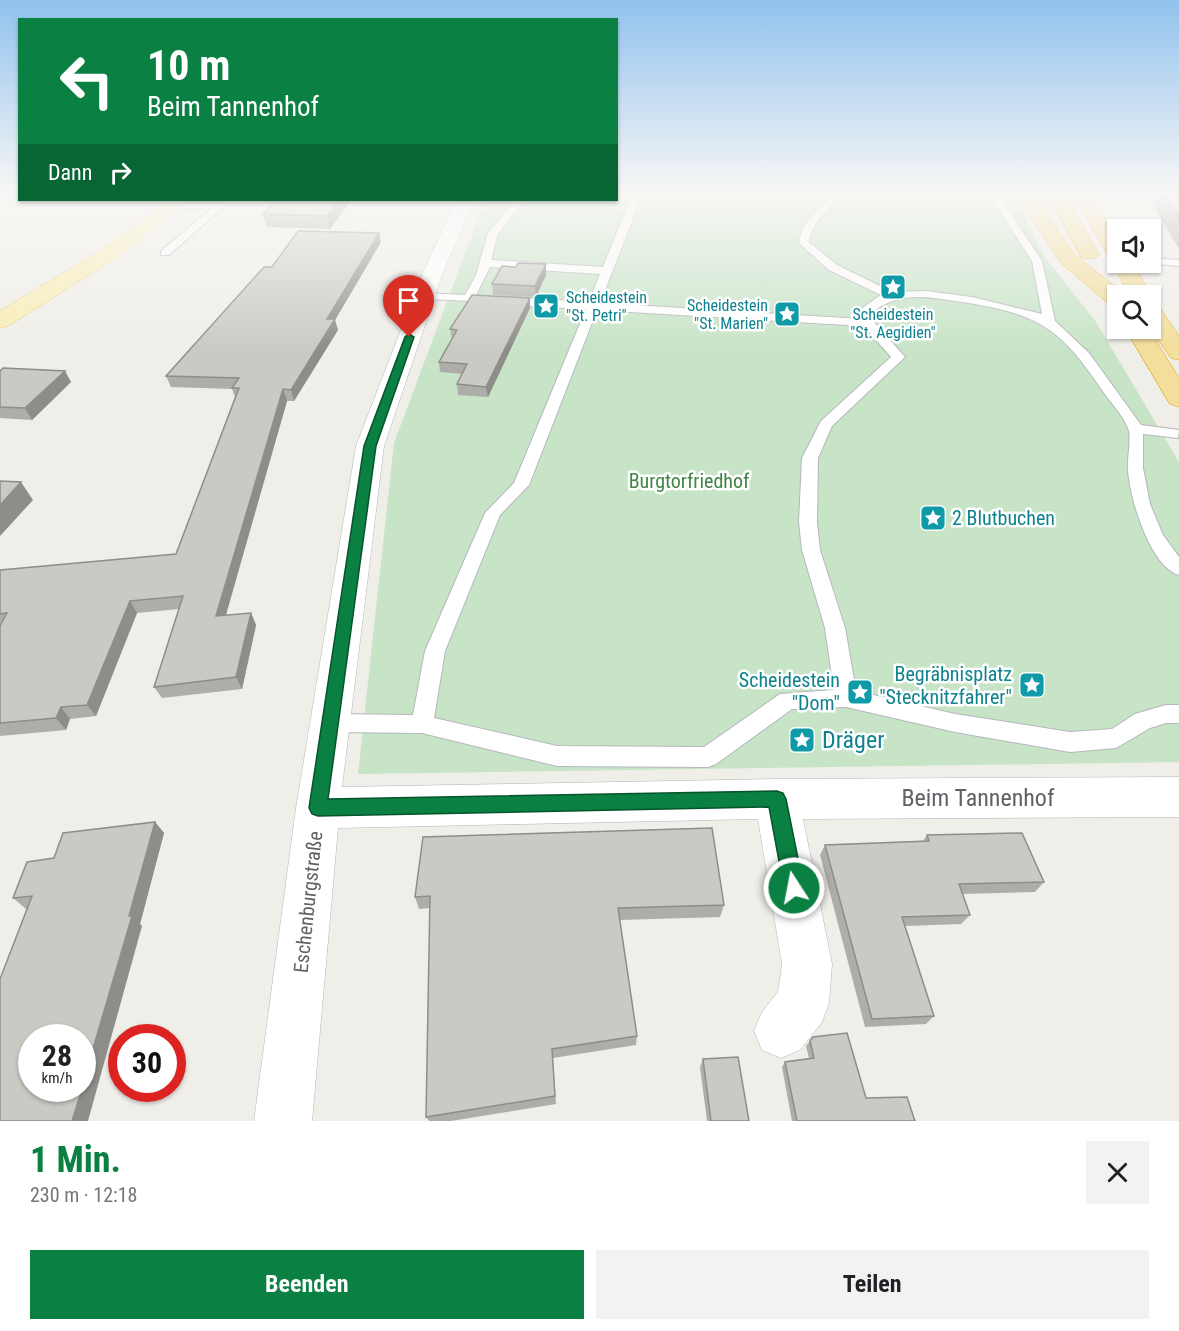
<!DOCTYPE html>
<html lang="de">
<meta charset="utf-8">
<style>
:root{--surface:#fff;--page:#f2f2f2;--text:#202124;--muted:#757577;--accent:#0b8043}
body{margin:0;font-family:"Roboto Condensed",sans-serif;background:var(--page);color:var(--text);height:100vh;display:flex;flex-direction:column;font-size:22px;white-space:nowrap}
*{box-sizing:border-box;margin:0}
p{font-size:20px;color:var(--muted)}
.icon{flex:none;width:33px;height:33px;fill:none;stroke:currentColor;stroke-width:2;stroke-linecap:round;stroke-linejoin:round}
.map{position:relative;height:1121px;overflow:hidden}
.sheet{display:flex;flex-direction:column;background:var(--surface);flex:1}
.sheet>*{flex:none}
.banner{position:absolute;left:18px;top:18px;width:600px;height:183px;border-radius:0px;box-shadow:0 2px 4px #0004;background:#0b8043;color:#fff;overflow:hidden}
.controls{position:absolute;left:1107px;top:219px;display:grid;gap:12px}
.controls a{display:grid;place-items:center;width:54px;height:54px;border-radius:0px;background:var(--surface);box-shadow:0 2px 4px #0004;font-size:30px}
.speed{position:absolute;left:18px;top:1024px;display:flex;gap:12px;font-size:30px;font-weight:700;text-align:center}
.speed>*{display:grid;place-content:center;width:78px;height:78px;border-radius:50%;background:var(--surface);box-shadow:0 2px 4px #0004;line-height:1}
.speed small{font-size:15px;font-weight:400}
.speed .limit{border:9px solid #d22;background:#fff;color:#111}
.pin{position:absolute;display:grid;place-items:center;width:51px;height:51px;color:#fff;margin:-62px -26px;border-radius:50% 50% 50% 0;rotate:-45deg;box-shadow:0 0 6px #0007}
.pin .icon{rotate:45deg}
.me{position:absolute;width:66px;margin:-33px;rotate:349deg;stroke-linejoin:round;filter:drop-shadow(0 0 4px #0008)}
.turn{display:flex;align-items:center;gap:21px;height:126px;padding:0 30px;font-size:27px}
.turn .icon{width:78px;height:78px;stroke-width:2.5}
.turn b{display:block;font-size:42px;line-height:51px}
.then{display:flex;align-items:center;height:57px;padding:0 30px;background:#0003;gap:12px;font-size:22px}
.round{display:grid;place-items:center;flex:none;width:63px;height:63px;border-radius:0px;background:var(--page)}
.head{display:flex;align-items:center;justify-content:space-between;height:102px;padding:0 30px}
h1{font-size:36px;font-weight:700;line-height:45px;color:var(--accent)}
.action{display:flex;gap:12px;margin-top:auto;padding:12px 30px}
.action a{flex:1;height:69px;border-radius:0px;background:var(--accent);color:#fff;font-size:24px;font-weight:700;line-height:69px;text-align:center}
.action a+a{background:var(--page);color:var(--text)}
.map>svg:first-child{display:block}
.green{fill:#c7e4c7}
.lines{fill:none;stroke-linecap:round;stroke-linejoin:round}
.lane-casing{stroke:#b5b7bb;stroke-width:2}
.street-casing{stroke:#b5b7bb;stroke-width:1}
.primary-casing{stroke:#e5c46b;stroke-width:1}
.highway-casing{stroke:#e1a416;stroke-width:1}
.lane{fill:#fff;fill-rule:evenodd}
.street{fill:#fff;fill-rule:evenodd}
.primary{fill:#f8eeb4;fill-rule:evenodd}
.highway{fill:#f3de9b;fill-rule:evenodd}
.wall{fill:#afada9}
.shaded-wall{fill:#8e8d89}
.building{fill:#cbc9c4;stroke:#8e8d89;stroke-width:1.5}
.route{fill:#0b8043;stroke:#07532c;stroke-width:1.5}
.labels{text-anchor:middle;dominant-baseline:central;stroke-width:5;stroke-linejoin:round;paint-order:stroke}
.far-culture-label{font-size:16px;fill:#0d838f;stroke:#fff;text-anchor:start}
.park-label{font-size:20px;fill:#3f8543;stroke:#fff}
.culture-label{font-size:20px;fill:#0d838f;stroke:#fff;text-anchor:end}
.street-label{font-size:20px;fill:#5f6266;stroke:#fff}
.near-culture-label{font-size:24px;fill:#0d838f;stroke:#fff;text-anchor:start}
.near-street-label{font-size:24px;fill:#5f6266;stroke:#fff}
</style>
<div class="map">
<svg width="1179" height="1121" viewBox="0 0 1179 1121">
<rect width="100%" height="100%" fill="#efeee8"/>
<!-- green -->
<path class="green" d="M 617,193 L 1014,193 L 1044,256 L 1096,322 L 1179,462 L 1179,762 L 358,774 L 394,443 L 485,200 L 616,200 Z"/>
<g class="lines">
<defs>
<path id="lane" d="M 633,193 L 643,193 L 600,303 L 861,319 L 861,309 L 881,295 L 829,270 L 799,243 C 802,219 820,212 831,193 L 839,193 C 831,212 812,220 809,242 L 837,265 L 892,292 L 926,291 L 972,297 L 1042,314 L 1032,261 L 988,193 L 997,193 L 1042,261 L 1055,321 L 1089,353 L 1141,425 L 1179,430 L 1178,438 L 1143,434 L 1143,468 L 1150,504 L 1163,535 L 1179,557 L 1179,575 C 1150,567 1129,496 1128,469 C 1127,457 1132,438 1128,428 C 1123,415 1110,402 1102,390 C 1059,326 1038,314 962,302 C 928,297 900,290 871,313 L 874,322 L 905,357 L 832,426 L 818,458 L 817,522 L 820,550 L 845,628 L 856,691 L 955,714 L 1070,732 L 1112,729 L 1135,714 L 1166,705 L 1179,705 L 1179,723 L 1166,723 L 1150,728 L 1116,748 L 1070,752 L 955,732 L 846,707 L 792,709 L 716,764 L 708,767 L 557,766 L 422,733 L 330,732 L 322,730 L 319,723 L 322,716 L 330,714 L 413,715 L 425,651 L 485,513 L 514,483 L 586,309 L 507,305 L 501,301 L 507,297 L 589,302 L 600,274 L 490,267 L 473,301 L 424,299 L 418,296 L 424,293 L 465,295 L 476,275 L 488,233 L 515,200 L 524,200 L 498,234 L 491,260 L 603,267 ZM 597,310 L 864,326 L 891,357 L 821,421 L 802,458 L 799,522 L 802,550 L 825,628 L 834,690 L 780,694 L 704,747 L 557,746 L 434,718 L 445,651 L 500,515 L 529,485 Z
M 1102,193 L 1179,197 L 1179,203 L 1107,196 Z
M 221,200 L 230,201 L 169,255 L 161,255 L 161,251 L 212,208 L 175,208 L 170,205 L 172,203 L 219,202 Z
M 1150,258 L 1179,260 L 1179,266 L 1146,263 L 1150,262 Z"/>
<path id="street" d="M 456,200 L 474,200 L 442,275 L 384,446 L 342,787 L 777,779 L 1179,777 L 1179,817 L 803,819 L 832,964 L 829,1003 L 822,1022 L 800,1050 L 781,1058 L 762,1050 L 754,1031 L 762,1012 L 778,992 L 782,964 L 758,819 L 338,828 L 312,1121 L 254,1121 L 296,808 L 356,446 L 422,275 Z"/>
<path id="primary" d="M 171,200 L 190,200 L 114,259 L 8,326 L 0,328 L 0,311 L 100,251 Z"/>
<path id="highway" d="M 1020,193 L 1036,193 L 1046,213 L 1076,256 L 1126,295 L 1118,296 L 1118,306 L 1110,305 L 1062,264 L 1028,213 Z
M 1047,193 L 1063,193 L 1099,254 L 1096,258 L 1082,258 Z
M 1073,193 L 1089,193 L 1118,238 L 1118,262 L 1132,262 L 1152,296 L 1150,298 L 1150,296 L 1130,296 L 1112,262 L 1114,260 L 1108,255 Z
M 1150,304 L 1158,305 L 1179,336 L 1179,360 L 1171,358 L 1150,328 Z
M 1125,328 L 1148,328 L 1179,378 L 1179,407 L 1170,404 Z"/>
</defs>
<!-- lane casing -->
<use href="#lane" class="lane-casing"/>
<!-- street casing -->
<use href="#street" class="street-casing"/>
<!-- primary casing -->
<use href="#primary" class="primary-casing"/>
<!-- highway casing -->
<use href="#highway" class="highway-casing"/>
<!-- lane -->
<use href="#lane" class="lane"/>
<!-- street -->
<use href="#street" class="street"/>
<!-- primary -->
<use href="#primary" class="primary"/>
<!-- highway -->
<use href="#highway" class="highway"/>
</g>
<!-- wall -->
<path class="wall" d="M 1157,193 L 1179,193 L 1179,249 L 1152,203 Z
M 351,200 L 330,229 L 267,227 L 263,214 Z
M 381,242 L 335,320 L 338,330 L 294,401 L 287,401 L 225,615 L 251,613 L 256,625 L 242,689 L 162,698 L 154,687 L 179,609 L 137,613 L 96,716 L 70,719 L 66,730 L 0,736 L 0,570 L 176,554 L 235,397 L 232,389 L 171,387 L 166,376 L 272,267 Z
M 546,275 L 536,297 L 493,295 L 492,284 Z
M 530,298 L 530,308 L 488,397 L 458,395 L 457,384 L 462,374 L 440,372 L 439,362 L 452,339 L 450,329 Z
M 0,371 L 65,371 L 71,382 L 32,420 L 0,418 Z
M 155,822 L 164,833 L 140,924 L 142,926 L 26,909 L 13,898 L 54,858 Z
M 927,835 L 1044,882 L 1035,892 L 962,894 L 970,915 L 961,924 L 905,926 L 934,1016 L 926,1024 L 865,1027 L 820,855 L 825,845 L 923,841 Z
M 423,837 L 724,905 L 720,917 L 620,920 L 637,1036 L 636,1045 L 553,1058 L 556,1104 L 451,1121 L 429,1121 L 426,1117 L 430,908 L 419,909 L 415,897 Z
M 813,1037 L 866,1098 L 915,1121 L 792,1121 L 782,1067 L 785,1062 L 809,1058 L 806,1046 Z
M 703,1059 L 749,1121 L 707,1121 L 700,1067 Z"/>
<!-- shaded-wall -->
<path class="shaded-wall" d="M 339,200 L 351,200 L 330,229 L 327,216 Z
M 379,233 L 381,242 L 335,320 L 338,330 L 294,401 L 291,390 L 327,319 Z
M 546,264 L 546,275 L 536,297 L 535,286 Z
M 530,298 L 530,308 L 488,397 L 486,387 Z
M 65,371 L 71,382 L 32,420 L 25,408 Z
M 283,389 L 287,401 L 222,629 L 216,616 Z
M 21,482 L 33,500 L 0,536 L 0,505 Z
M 130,601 L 137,613 L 96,716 L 87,705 Z
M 251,613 L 256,625 L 242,689 L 236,677 Z
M 61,707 L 70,719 L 66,730 L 56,718 Z
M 155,822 L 164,833 L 140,924 L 142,926 L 88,1121 L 72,1121 L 82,1089 L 82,1086 Z"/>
<!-- building -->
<path class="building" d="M 1163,193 L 1179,193 L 1179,219 Z
M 278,200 L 339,200 L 327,216 L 263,214 Z
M 298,231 L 379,233 L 327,319 L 335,319 L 291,390 L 283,389 L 216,616 L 251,613 L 236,677 L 154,687 L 183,596 L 130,601 L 87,705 L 61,707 L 56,718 L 0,723 L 0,626 L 7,613 L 0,614 L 0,570 L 176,554 L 239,388 L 232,388 L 239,378 L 166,376 L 264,267 L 272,267 Z
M 518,263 L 546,264 L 535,286 L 492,284 L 502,266 L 516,267 Z
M 472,295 L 530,298 L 486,387 L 457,384 L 467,364 L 439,362 L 457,330 L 450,329 Z
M 3,368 L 65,371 L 25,408 L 0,407 L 0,371 Z
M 0,481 L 21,482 L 0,505 Z
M 155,822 L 129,916 L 132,916 L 82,1086 L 82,1038 L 32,1038 L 32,1089 L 82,1089 L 72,1121 L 0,1121 L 0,979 L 32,896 L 13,898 L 27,862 L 54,858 L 63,833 Z
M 712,828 L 724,905 L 618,908 L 637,1036 L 552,1049 L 555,1096 L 426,1117 L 430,896 L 415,897 L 423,837 Z
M 1022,833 L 1044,882 L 959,884 L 970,915 L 902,917 L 934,1016 L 872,1019 L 825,845 L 929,841 L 927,835 Z
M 847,1033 L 866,1098 L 907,1097 L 915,1121 L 797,1121 L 785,1062 L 814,1058 L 810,1041 L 813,1037 Z
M 738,1057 L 749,1121 L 711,1121 L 703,1059 Z"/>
<!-- sky -->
<linearGradient id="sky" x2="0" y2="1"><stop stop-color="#91c2ee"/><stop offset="0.55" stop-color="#f8f7f5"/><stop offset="1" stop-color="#f8f7f5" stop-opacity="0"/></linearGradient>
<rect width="1179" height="350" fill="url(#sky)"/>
<!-- route -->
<path class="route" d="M 409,334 L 414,337 L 376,446 L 328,799 L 777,791 L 783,793 L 786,799 L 804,888 L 801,895 L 794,898 L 787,895 L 784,888 L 769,807 L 318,816 L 312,814 L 309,808 L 364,446 L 405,337 Z"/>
<!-- icons -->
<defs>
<symbol id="sight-square" viewBox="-11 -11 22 22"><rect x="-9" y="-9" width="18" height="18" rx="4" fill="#0f9aa8" stroke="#fff"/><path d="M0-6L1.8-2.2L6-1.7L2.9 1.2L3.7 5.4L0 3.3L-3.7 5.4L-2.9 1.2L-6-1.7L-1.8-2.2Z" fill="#fff"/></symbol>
</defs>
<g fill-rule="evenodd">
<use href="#sight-square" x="878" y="272" width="30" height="30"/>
<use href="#sight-square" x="531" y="291" width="30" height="30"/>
<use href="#sight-square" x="772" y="299" width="30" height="30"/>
<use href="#sight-square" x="918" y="503" width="30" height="30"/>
<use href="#sight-square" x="1017" y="670" width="30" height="30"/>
<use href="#sight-square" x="845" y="677" width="30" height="30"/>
<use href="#sight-square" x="787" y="725" width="30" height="30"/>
</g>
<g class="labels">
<!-- far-culture labels -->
<g class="far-culture-label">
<text x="566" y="297">Scheidestein<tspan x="566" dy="18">"St. Petri"</tspan></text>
<text x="768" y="305" text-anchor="end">Scheidestein<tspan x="768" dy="18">"St. Marien"</tspan></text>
<text x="893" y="314" text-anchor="middle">Scheidestein<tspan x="893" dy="18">"St. Aegidien"</tspan></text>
</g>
<!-- park labels -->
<g class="park-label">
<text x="689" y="481">Burgtorfriedhof</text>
</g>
<!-- culture labels -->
<g class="culture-label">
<text x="952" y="518" text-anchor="start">2 Blutbuchen</text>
<text x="1012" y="674">Begräbnisplatz<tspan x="1012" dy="23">"Stecknitzfahrer"</tspan></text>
<text x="840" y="680">Scheidestein<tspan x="840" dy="23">"Dom"</tspan></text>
</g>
<!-- street labels -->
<g class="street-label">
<text transform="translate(308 902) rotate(-84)">Eschenburgstraße</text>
</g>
<!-- near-culture labels -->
<g class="near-culture-label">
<text x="822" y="740">Dräger</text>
</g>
<!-- near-street labels -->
<g class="near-street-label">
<text x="978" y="798">Beim Tannenhof</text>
</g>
</g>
</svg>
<div class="controls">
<a><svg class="icon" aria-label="sound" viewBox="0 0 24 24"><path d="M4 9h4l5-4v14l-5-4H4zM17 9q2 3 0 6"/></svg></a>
<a><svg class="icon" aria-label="search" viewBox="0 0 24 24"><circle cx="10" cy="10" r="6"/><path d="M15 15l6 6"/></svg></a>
</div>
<div class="speed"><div>28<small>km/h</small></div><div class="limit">30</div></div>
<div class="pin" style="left:409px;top:337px;background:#d93025"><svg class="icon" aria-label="arrive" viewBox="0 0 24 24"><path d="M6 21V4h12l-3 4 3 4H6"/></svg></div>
<svg class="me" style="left:794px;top:888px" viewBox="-20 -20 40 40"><circle r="17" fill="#0b8043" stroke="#fff" stroke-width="3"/><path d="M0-11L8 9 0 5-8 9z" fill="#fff"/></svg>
<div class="banner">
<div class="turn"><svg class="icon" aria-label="left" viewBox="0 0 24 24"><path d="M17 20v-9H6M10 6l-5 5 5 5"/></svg><div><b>10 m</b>Beim Tannenhof</div></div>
<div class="then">Dann<svg class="icon" aria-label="right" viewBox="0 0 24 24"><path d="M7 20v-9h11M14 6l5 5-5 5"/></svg></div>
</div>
</div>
<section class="sheet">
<div class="head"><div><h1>1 Min.</h1><p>230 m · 12:18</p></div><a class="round"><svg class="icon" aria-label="close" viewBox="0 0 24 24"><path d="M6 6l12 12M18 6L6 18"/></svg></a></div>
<div class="action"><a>Beenden</a><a>Teilen</a></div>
</section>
